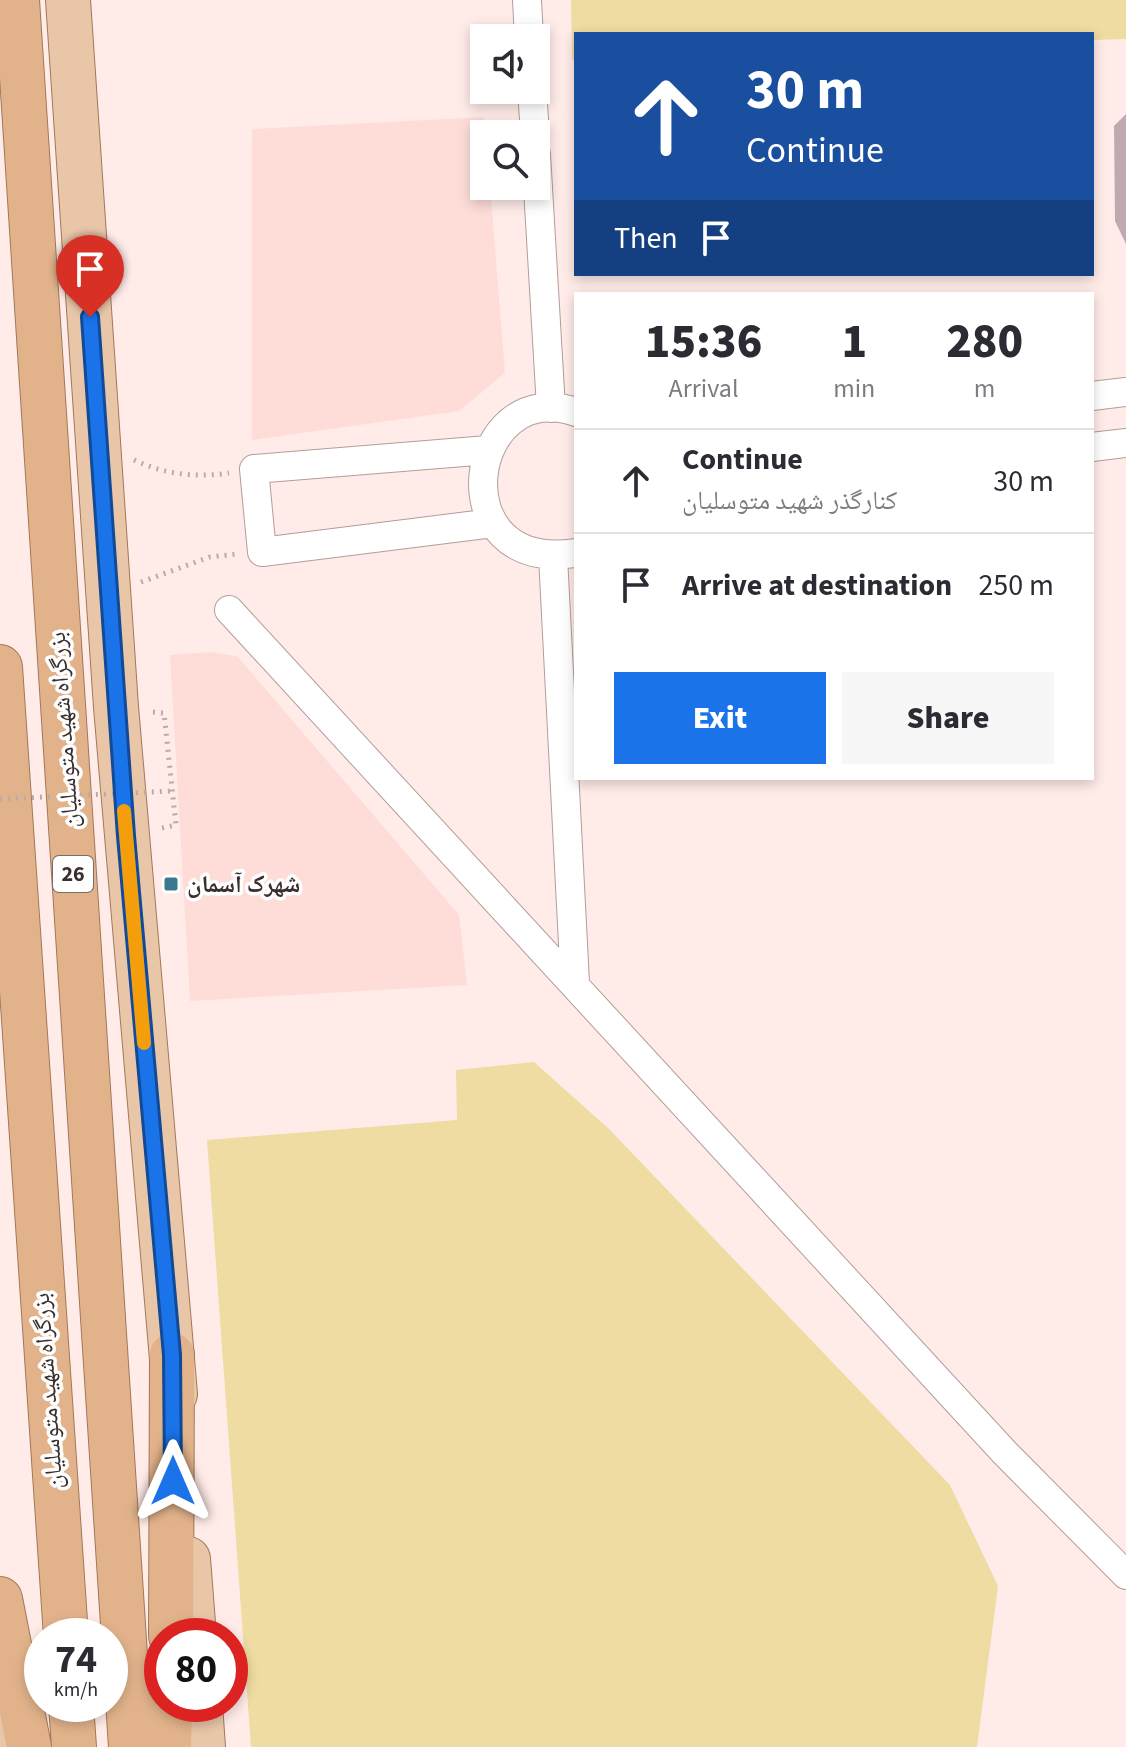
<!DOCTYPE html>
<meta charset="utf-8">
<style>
:root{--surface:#fff;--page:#f7f7f7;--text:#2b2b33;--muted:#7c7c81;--line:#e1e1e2;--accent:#1a73e8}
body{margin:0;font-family:"Source Sans 3","Noto Naskh Arabic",sans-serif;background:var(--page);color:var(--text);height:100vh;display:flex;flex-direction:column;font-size:30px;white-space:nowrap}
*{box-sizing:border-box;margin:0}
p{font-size:26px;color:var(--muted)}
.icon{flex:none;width:44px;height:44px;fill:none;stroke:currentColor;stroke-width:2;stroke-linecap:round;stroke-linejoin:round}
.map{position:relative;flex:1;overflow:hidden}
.side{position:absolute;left:574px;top:292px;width:520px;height:488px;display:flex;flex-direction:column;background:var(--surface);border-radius:0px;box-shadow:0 4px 12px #0003}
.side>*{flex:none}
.guide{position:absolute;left:574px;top:32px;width:520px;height:244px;border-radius:0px;box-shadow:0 4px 12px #0003;background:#1a4fa0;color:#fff;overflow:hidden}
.fabs{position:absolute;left:470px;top:24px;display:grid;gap:16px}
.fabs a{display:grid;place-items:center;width:80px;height:80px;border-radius:0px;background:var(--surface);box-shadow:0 4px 12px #0003;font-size:40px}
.speed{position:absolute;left:24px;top:1618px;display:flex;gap:16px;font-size:40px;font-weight:700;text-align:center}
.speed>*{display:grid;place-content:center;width:104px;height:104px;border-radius:50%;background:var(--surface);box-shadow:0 4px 12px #0003;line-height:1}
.speed small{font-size:20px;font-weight:400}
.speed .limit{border:12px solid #d22;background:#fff;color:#111}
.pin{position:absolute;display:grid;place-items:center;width:68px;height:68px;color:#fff;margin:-82px -34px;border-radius:50% 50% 50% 0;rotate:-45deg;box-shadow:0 0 8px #0007}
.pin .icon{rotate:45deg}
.me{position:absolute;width:88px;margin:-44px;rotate:0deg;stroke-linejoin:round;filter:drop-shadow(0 0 6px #0008)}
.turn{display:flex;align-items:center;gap:28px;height:168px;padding:0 40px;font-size:36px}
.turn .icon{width:104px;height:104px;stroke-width:2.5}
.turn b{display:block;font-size:56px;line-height:68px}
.then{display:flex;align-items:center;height:76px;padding:0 40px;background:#0003;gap:16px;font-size:30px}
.eta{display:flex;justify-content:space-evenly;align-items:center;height:136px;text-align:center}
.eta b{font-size:48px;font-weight:800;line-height:56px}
.primary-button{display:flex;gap:16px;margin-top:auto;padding:16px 40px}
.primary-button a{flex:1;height:92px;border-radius:0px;background:var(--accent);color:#fff;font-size:32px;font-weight:800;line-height:92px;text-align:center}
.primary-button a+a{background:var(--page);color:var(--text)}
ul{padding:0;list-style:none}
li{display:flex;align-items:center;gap:24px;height:104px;padding:0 40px;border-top:2px solid var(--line)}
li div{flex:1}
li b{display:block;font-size:30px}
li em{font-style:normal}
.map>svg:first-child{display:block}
.built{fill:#feddd8}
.green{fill:#eedca2}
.building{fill:#c0aab2}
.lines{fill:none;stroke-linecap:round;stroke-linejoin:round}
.minor-casing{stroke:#b49d99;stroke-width:30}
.primary-casing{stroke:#a27858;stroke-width:46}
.trunk-casing{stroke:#a27858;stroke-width:46}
.path{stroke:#bbaaa8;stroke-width:5;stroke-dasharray:2 6;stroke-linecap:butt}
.minor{stroke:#fff;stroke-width:28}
.primary{stroke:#e9c6a8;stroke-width:44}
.trunk{stroke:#e2b38b;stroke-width:44}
.path-bridge{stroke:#bbaaa8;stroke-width:5;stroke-dasharray:2 6;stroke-linecap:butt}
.route-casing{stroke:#114b97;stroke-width:20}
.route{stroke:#1a73e8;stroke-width:14}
.slow{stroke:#f59e0b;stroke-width:14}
.poi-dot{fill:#3a788e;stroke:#fdfefd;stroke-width:3}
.labels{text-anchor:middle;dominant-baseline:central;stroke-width:7;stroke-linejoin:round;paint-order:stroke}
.shield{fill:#fdfefd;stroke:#746d6c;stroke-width:2}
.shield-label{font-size:22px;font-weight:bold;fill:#392f2e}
.street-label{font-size:24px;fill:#392f2e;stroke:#fdfefd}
.poi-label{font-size:24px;font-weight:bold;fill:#392f2e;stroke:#fdfefd;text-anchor:start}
</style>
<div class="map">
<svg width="1126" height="1747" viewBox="0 0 1126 1747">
<rect width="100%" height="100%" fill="#ffebe8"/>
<!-- built -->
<path class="built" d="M 484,117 L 484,186 L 490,186 L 505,373 L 459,411 L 252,440 L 252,129 Z
M 210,652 L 237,656 L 459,915 L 467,985 L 190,1001 L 170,655 Z"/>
<!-- green -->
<path class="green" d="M 571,0 L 1126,0 L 1126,39 L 1092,40 L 1092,34 L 576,34 L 576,60 L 572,60 Z
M 534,1062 L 608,1128 L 950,1485 L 998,1586 L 977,1747 L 251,1747 L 207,1140 L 457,1120 L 456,1070 Z"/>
<!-- building -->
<path class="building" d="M 1126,114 L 1126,244 L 1115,221 L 1114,126 Z"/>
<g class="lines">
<defs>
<path id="minor" d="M 527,0 L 529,38
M 532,90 L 535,134
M 536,154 L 551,408
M 1092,396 L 1126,392
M 576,412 C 467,375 438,574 576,553
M 1092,447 L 1126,443
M 488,450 L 254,469 L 262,552 L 493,523
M 553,556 L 575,983
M 229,610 L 1005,1453 L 1126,1575"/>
<path id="primary" d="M 68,0 L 116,707 L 175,1394
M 188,1559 L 194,1636
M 0,1688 L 5,1747
M 200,1704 L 203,1747"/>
<path id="trunk" d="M 17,0 L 131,1747
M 0,667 L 66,1636
M 0,1599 L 29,1747
M 171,1636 L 172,1355
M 71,1704 L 74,1747
M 169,1747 L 170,1704"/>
</defs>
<!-- minor casing -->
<use href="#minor" class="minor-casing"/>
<!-- primary casing -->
<use href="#primary" class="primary-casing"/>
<!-- trunk casing -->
<use href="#trunk" class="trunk-casing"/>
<!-- path -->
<path class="path" d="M 134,460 C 164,474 195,478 229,473
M 141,582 L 210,557 L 238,554
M 153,712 L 164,713 L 176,825 L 162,828"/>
<!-- minor -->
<use href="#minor" class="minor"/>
<!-- primary -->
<use href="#primary" class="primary"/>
<!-- trunk -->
<use href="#trunk" class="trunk"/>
<!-- path-bridge -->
<path class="path-bridge" d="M 0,799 L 172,791"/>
</g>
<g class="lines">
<defs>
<path id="route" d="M 90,317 L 126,836 L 172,1355 L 173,1481"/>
</defs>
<!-- route casing -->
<use href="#route" class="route-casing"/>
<!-- route -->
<use href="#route" class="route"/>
<!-- slow -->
<path class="slow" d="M 124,811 L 144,1043"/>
</g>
<!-- markers -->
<rect class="poi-dot" x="163" y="876" width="16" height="16" rx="4"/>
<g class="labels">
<!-- shield labels -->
<rect class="shield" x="53" y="856" width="40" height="36" rx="6"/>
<g class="shield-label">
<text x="73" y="874">26</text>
</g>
<!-- street labels -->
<g class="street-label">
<text transform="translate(64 730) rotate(-94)">بزرگراه شهید متوسلیان</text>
<text transform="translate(48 1391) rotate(-94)">بزرگراه شهید متوسلیان</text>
</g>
<!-- poi labels -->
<g class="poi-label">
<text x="187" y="884">شهرک آسمان</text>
</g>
</g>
</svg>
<div class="fabs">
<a><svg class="icon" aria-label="sound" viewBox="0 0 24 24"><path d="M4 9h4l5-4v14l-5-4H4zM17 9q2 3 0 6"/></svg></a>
<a><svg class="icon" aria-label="search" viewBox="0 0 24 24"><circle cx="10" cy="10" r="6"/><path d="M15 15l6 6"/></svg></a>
</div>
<div class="speed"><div>74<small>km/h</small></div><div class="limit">80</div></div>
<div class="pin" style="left:90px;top:317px;background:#d93025"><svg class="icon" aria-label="arrive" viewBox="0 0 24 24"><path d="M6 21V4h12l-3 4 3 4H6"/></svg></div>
<svg class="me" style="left:173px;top:1481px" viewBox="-20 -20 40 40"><path d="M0-17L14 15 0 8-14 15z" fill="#1a73e8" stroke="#fff" stroke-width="4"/></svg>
<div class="guide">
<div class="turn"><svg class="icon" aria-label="ahead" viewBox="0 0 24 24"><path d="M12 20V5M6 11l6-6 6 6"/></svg><div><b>30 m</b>Continue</div></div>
<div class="then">Then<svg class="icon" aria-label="arrive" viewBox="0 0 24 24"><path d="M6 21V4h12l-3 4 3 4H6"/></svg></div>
</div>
<section class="side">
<div class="eta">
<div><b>15:36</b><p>Arrival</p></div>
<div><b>1</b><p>min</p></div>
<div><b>280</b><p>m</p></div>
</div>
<ul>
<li><svg class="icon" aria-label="ahead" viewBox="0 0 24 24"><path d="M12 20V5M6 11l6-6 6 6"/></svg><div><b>Continue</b><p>کنارگذر شهید متوسلیان</p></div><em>30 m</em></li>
<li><svg class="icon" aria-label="arrive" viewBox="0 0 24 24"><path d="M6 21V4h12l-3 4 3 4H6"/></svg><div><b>Arrive at destination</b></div><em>250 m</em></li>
</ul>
<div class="primary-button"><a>Exit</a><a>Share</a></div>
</section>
</div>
